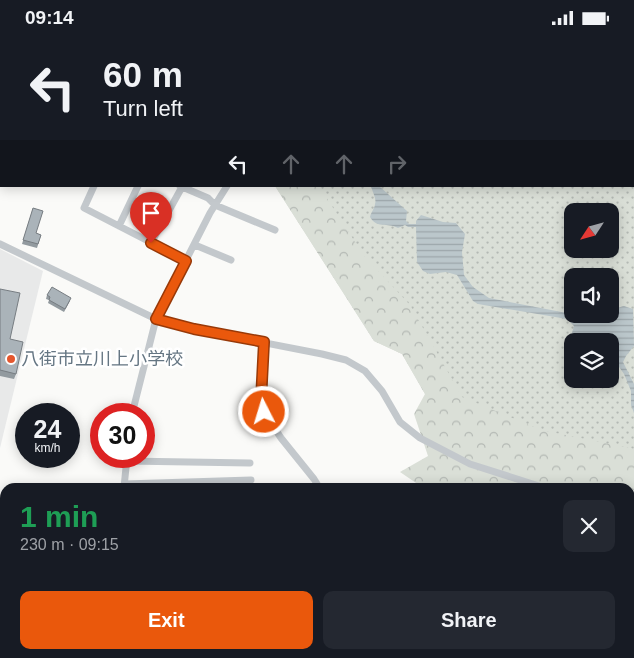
<!DOCTYPE html>
<meta charset="utf-8">
<style>
:root{--surface:#171b24;--page:#242831;--text:#f1f3f6;--muted:#9ea1a6;--accent:#ea580c}
body{margin:0;font-family:Arial,"Noto Sans JP",sans-serif;background:var(--page);color:var(--text);height:100vh;display:flex;flex-direction:column;font-size:19px;white-space:nowrap}
*{box-sizing:border-box;margin:0}
p{font-size:16px;color:var(--muted)}
.icon{flex:none;width:28px;height:28px;fill:none;stroke:currentColor;stroke-width:2;stroke-linecap:round;stroke-linejoin:round}
.map{position:relative;flex:1;overflow:hidden}
.drawer{position:absolute;left:0px;top:448px;width:635px;height:176px;display:flex;flex-direction:column;background:var(--surface);border-radius:15px 15px 0 0;box-shadow:0 2px 12px #0003}
.drawer>*{flex:none}
.banner{position:absolute;left:0px;top:0px;width:635px;height:152px;box-shadow:0 2px 12px #0003;background:#171b24;color:var(--text);overflow:hidden}
.needle{width:32px;rotate:234deg}
.tools{position:absolute;left:564px;top:168px;display:grid;gap:10px}
.tools a{display:grid;place-items:center;width:55px;height:55px;border-radius:10px;background:var(--surface);box-shadow:0 2px 12px #0003;font-size:25px}
.speed{position:absolute;left:15px;top:368px;display:flex;gap:10px;font-size:25px;font-weight:700;text-align:center}
.speed>*{display:grid;place-content:center;width:65px;height:65px;border-radius:50%;background:var(--surface);box-shadow:0 2px 12px #0003;line-height:1}
.speed small{font-size:12px;font-weight:400}
.speed .limit{border:8px solid #d22;background:#fff;color:#111}
.pin{position:absolute;display:grid;place-items:center;width:42px;height:42px;color:#fff;margin:-51px -21px;border-radius:50% 50% 50% 0;rotate:-45deg;box-shadow:0 0 5px #0007}
.pin .icon{rotate:45deg}
.me{position:absolute;width:55px;margin:-28px;rotate:355deg;stroke-linejoin:round;filter:drop-shadow(0 0 4px #0008)}
.turn{display:flex;align-items:center;gap:18px;height:105px;padding:0 20px;font-size:22px}
.turn .icon{width:65px;height:65px;stroke-width:2.5}
.turn b{display:block;font-size:35px;line-height:42px}
.lanes{display:flex;align-items:center;height:48px;padding:0 20px;background:#0003;justify-content:center;gap:25px;direction:ltr}
.lanes .off{opacity:.35}
.round{display:grid;place-items:center;flex:none;width:52px;height:52px;border-radius:10px;background:var(--page)}
.summary{display:flex;align-items:center;justify-content:space-between;height:85px;padding:0 20px}
h1{font-size:30px;font-weight:600;line-height:38px;color:#1e9e55}
.cta{display:flex;gap:10px;margin-top:auto;padding:10px 20px}
.cta a{flex:1;height:58px;border-radius:10px;background:var(--accent);color:#fff;font-size:20px;font-weight:600;line-height:58px;text-align:center}
.cta a+a{background:var(--page);color:var(--text)}
.status{display:flex;justify-content:space-between;align-items:center;height:35px;padding:0 25px;background:var(--surface);direction:ltr}
.status svg{height:14px;fill:currentColor}
.map>svg:first-child{display:block}
.built{fill:#e8e9e9}
.grass{fill:url(#grass-dots);fill-rule:evenodd}
.forest{fill:url(#forest-crowns)}
.water{fill:url(#water-rules)}
.lines{fill:none;stroke-linecap:round;stroke-linejoin:round}
.service{stroke:#c3c8cc;stroke-width:3}
.minor{stroke:#c3c8cc;stroke-width:7}
.wall{fill:#929a9f}
.building{fill:#aab3b9;stroke:#777d82}
.route-casing{stroke:#983908;stroke-width:12}
.route{stroke:#ea580c;stroke-width:9}
.poi-dot{fill:#e4572e;stroke:#fff;stroke-width:2}
.labels{text-anchor:middle;dominant-baseline:central;stroke-width:5;stroke-linejoin:round;paint-order:stroke}
.poi-label{font-size:18px;fill:#657683;stroke:#fff;text-anchor:start}
</style>
<div class="status"><b>09:14</b><svg viewBox="0 0 49 12"><path d="M0 12V9h3v3zM5 12V6h3v6zM10 12V3h3v9zM15 12V0h3v12zM26 1h20v11H26zM47 4h2v5h-2z"/></svg></div>
<div class="map">
<svg width="634" height="623" viewBox="0 0 634 623">
<defs>
<pattern id="grass-dots" width="8" height="8" patternUnits="userSpaceOnUse" patternTransform="scale(1.25)"><rect width="8" height="8" fill="#dadfd7"/><path d="M2 2h.1M6 6h.1" fill="none" stroke="#b4b9b4" stroke-width="1.8" stroke-linecap="round"/></pattern>
<pattern id="forest-crowns" width="20" height="18" patternUnits="userSpaceOnUse" patternTransform="scale(1.25)"><rect width="20" height="18" fill="#dadfd7"/><path d="M2 6a3 3 0 1 1 6 0M12 15a3 3 0 1 1 6 0" fill="none" stroke="#b4b9b4"/></pattern>
<pattern id="water-rules" width="6" height="5" patternUnits="userSpaceOnUse" patternTransform="scale(1.25)"><rect width="6" height="5" fill="#bbc7cb"/><path d="M0 2.5h6" fill="none" stroke="#9ca6aa"/></pattern>
</defs>
<rect width="100%" height="100%" fill="#fafaf8"/>
<!-- built -->
<path class="built" d="M 0,214 L 43,236 L 0,413 Z"/>
<!-- grass -->
<path class="grass" d="M 634,120 L 634,414 L 514,407 L 425,359 L 402,319 L 374,306 L 275,151 L 634,151 ZM 572,176 L 610,176 L 610,214 L 572,214 ZM 572,241 L 610,241 L 610,279 L 572,279 ZM 572,306 L 610,306 L 610,344 L 572,344 Z"/>
<!-- forest -->
<path class="forest" d="M 275,151 L 319,151 L 364,221 L 410,270 L 462,362 L 541,395 L 634,414 L 634,623 L 283,623 L 283,619 L 482,619 L 487,620 L 489,619 L 630,619 L 630,452 L 422,452 L 400,437 L 428,421 L 414,379 L 425,359 L 402,319 L 374,306 Z"/>
<!-- water -->
<path class="water" d="M 371,151 L 379,151 L 407,176 L 406,186 L 409,189 L 416,189 L 416,186 L 421,180 L 443,187 L 456,188 L 465,199 L 462,217 L 464,240 L 473,252 L 489,263 L 572,279 L 610,279 L 610,275 L 624,271 L 633,274 L 634,311 L 626,321 L 623,327 L 634,349 L 634,378 L 631,370 L 631,356 L 624,339 L 610,319 L 610,306 L 572,306 L 572,310 L 571,301 L 574,291 L 567,284 L 478,269 L 473,266 L 457,240 L 446,237 L 430,239 L 423,236 L 417,227 L 416,192 L 408,192 L 405,190 L 398,193 C 387,187 377,194 370,182 C 371,177 375,173 375,169 C 377,164 372,156 371,151 Z"/>
<g class="lines">
<!-- service -->
<path class="service" d="M 522,1 L 522,0
M 0,97 L 1,97"/>
<!-- minor -->
<path class="minor" d="M 94,151 L 84,173 L 187,226
M 180,151 L 208,163 L 215,170 L 275,195
M 119,191 L 138,151
M 151,208 L 182,152
M 0,209 L 156,284 L 194,294 L 322,319 L 346,325 L 365,336 L 382,356 L 400,387 L 420,403 L 470,429 L 542,452
M 195,210 L 231,225
M 264,307 L 261,365 L 264,377 L 281,403 L 314,444 L 319,452
M 132,379 L 156,284 L 210,178 L 227,151
M 127,426 L 250,428
M 125,449 L 251,445
M 124,452 L 127,423
M 630,482 L 634,484
M 630,516 L 634,516
M 67,623 L 67,619"/>
</g>
<!-- wall -->
<path class="wall" d="M 33,173 L 36,198 L 41,200 L 37,213 L 22,209 Z
M 0,254 L 10,304 L 16,339 L 14,344 L 0,341 Z
M 47,260 L 70,266 L 64,277 L 48,268 L 49,265 L 46,264 Z"/>
<!-- building -->
<path class="building" d="M 0,11 L 1,12 L 1,16 L 0,19 Z
M 0,70 L 1,70 L 1,79 L 0,82 Z
M 33,173 L 43,176 L 36,198 L 41,200 L 38,209 L 23,205 Z
M 52,252 L 71,263 L 65,274 L 49,265 L 50,262 L 47,260 Z
M 0,254 L 20,258 L 10,304 L 23,307 L 16,339 L 0,335 Z"/>
<g class="lines">
<defs>
<path id="route" d="M 151,208 L 186,226 L 156,284 L 194,294 L 264,307 L 261,365 L 264,377"/>
</defs>
<!-- route casing -->
<use href="#route" class="route-casing"/>
<!-- route -->
<use href="#route" class="route"/>
</g>
<!-- markers -->
<circle class="poi-dot" cx="11" cy="324" r="5"/>
<g class="labels">
<!-- poi labels -->
<g class="poi-label">
<text x="21" y="324">八街市立川上小学校</text>
</g>
</g>
</svg>
<div class="tools">
<a><svg class="needle" viewBox="-14 -14 28 28"><path d="M0-13l5 13h-10z" fill="#e53935"/><path d="M0 13l5-13h-10z" fill="#9ea1a6"/></svg></a>
<a><svg class="icon" aria-label="sound" viewBox="0 0 24 24"><path d="M4 9h4l5-4v14l-5-4H4zM17 9q2 3 0 6"/></svg></a>
<a><svg class="icon" aria-label="layers" viewBox="0 0 24 24"><path d="M12 4l9 5-9 5-9-5zM3 14l9 5 9-5"/></svg></a>
</div>
<div class="speed"><div>24<small>km/h</small></div><div class="limit">30</div></div>
<div class="pin" style="left:151px;top:208px;background:#d93025"><svg class="icon" aria-label="arrive" viewBox="0 0 24 24"><path d="M6 21V4h12l-3 4 3 4H6"/></svg></div>
<svg class="me" style="left:264px;top:377px" viewBox="-20 -20 40 40"><circle r="17" fill="#ea580c" stroke="#fff" stroke-width="3"/><path d="M0-11L8 9 0 5-8 9z" fill="#fff"/></svg>
<div class="banner">
<div class="turn"><svg class="icon" aria-label="left" viewBox="0 0 24 24"><path d="M17 20v-9H6M10 6l-5 5 5 5"/></svg><div><b>60 m</b>Turn left</div></div>
<div class="lanes"><svg class="icon" aria-label="left" viewBox="0 0 24 24"><path d="M17 20v-9H6M10 6l-5 5 5 5"/></svg><svg class="icon off" aria-label="ahead" viewBox="0 0 24 24"><path d="M12 20V5M6 11l6-6 6 6"/></svg><svg class="icon off" aria-label="ahead" viewBox="0 0 24 24"><path d="M12 20V5M6 11l6-6 6 6"/></svg><svg class="icon off" aria-label="right" viewBox="0 0 24 24"><path d="M7 20v-9h11M14 6l5 5-5 5"/></svg></div>
</div>
<section class="drawer">
<div class="summary"><div><h1>1 min</h1><p>230 m · 09:15</p></div><a class="round"><svg class="icon" aria-label="close" viewBox="0 0 24 24"><path d="M6 6l12 12M18 6L6 18"/></svg></a></div>
<div class="cta"><a>Exit</a><a>Share</a></div>
</section>
</div>
